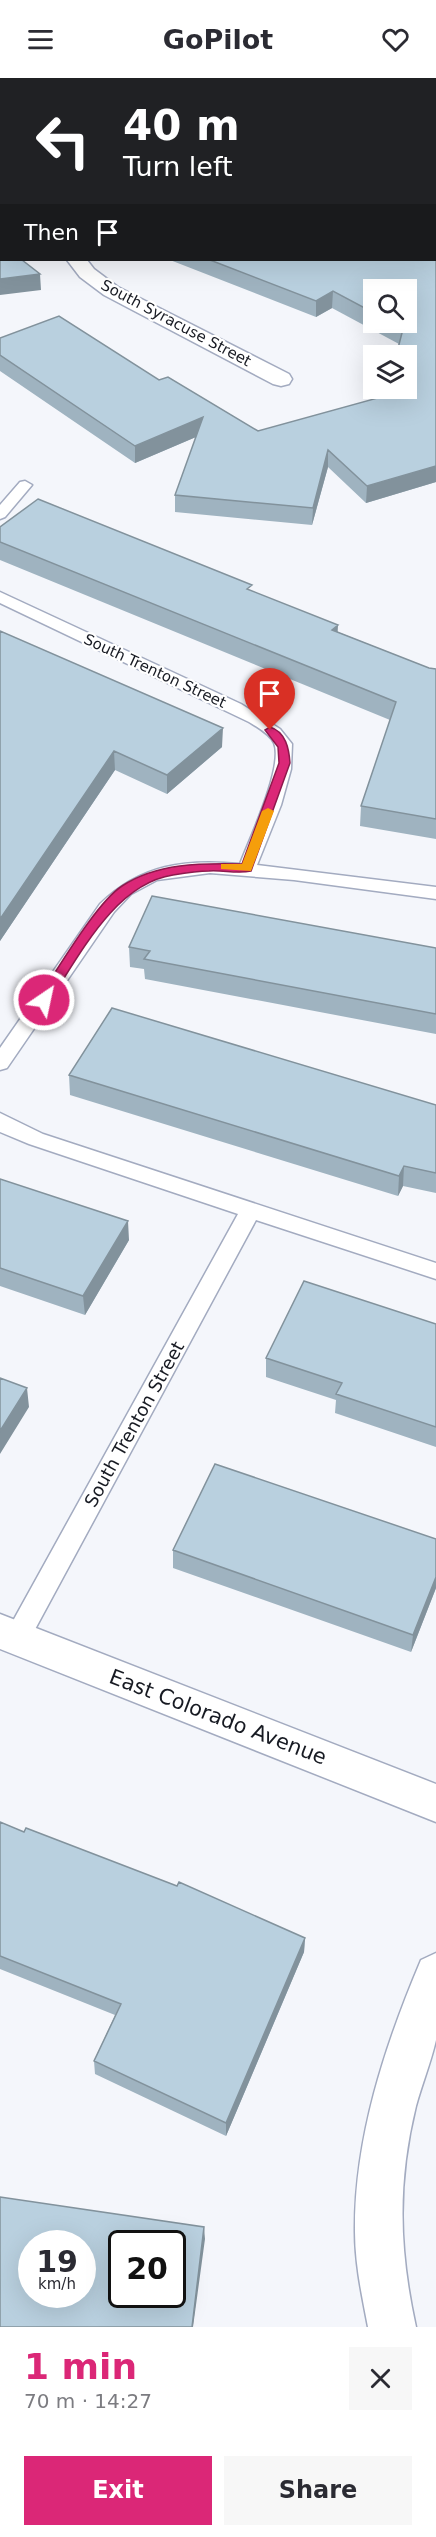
<!DOCTYPE html>
<meta charset="utf-8">
<style>
:root{--surface:#fff;--page:#f7f7f7;--text:#2b2b33;--muted:#7c7c81;--accent:#db2777}
body{margin:0;font-family:"DejaVu Sans",sans-serif;background:var(--page);color:var(--text);height:100vh;display:flex;flex-direction:column;font-size:22px;white-space:nowrap}
*{box-sizing:border-box;margin:0}
p{font-size:20px;color:var(--muted)}
.icon{flex:none;width:33px;height:33px;fill:none;stroke:currentColor;stroke-width:2;stroke-linecap:round;stroke-linejoin:round}
.map{position:relative;height:2249px;overflow:hidden}
.side{display:flex;flex-direction:column;background:var(--surface);flex:1}
.side>*{flex:none}
.banner{position:absolute;left:0px;top:0px;width:436px;height:183px;box-shadow:0 6px 24px #0002;background:#202124;color:#fff;overflow:hidden}
.fabs{position:absolute;left:363px;top:201px;display:grid;gap:12px}
.fabs a{display:grid;place-items:center;width:54px;height:54px;border-radius:0px;background:var(--surface);box-shadow:0 6px 24px #0002;font-size:30px}
.speed{position:absolute;left:18px;top:2152px;display:flex;gap:12px;font-size:30px;font-weight:700;text-align:center}
.speed>*{display:grid;place-content:center;width:78px;height:78px;border-radius:50%;background:var(--surface);box-shadow:0 6px 24px #0002;line-height:1}
.speed small{font-size:15px;font-weight:400}
.speed .limit{border:3px solid #111;border-radius:9px;background:#fff;color:#111}
.pin{position:absolute;display:grid;place-items:center;width:51px;height:51px;color:#fff;margin:-62px -26px;border-radius:50% 50% 50% 0;rotate:-45deg;box-shadow:0 0 6px #0007}
.pin .icon{rotate:45deg}
.me{position:absolute;width:66px;margin:-33px;rotate:34deg;stroke-linejoin:round;filter:drop-shadow(0 0 4px #0008)}
.turn{display:flex;align-items:center;gap:21px;height:126px;padding:0 24px;font-size:27px}
.turn .icon{width:78px;height:78px;stroke-width:2.5}
.turn b{display:block;font-size:42px;line-height:51px}
.then{display:flex;align-items:center;height:57px;padding:0 24px;background:#0003;gap:12px;font-size:22px}
.round{display:grid;place-items:center;flex:none;width:63px;height:63px;border-radius:0px;background:var(--page)}
.overview{display:flex;align-items:center;justify-content:space-between;height:102px;padding:0 24px}
h1{font-size:36px;font-weight:600;line-height:45px;color:var(--accent)}
.action{display:flex;gap:12px;margin-top:auto;padding:12px 24px}
.action a{flex:1;height:69px;border-radius:0px;background:var(--accent);color:#fff;font-size:24px;font-weight:600;line-height:69px;text-align:center}
.action a+a{background:var(--page);color:var(--text)}
header{display:flex;justify-content:space-between;align-items:center;height:78px;padding:0 24px;background:var(--surface);font-size:27px;font-weight:600}
.map>svg:first-child{display:block}
.lines{fill:none;stroke-linecap:round;stroke-linejoin:round}
.service-casing{stroke:#a3abc0;stroke-width:3}
.minor-casing{stroke:#a3abc0;stroke-width:3}
.service{fill:#fff;fill-rule:evenodd}
.minor{fill:#fff;fill-rule:evenodd}
.wall{fill:#9fb3c0;fill-rule:evenodd}
.shaded-wall{fill:#82929c}
.building{fill:#b9d0df;stroke:#82929c;stroke-width:1.5;fill-rule:evenodd}
.route{fill:#db2777;stroke:#8e194d;stroke-width:1.5}
.slow{fill:#f59e0b}
.labels{text-anchor:middle;dominant-baseline:central;stroke-width:4.5;stroke-linejoin:round;paint-order:stroke}
.far-street-label{font-size:15px;fill:#171a22;stroke:#fff}
.street-label{font-size:18px;fill:#171a22;stroke:#fff}
.near-street-label{font-size:21px;fill:#171a22;stroke:#fff}
</style>
<header><svg class="icon" aria-label="menu" viewBox="0 0 24 24"><path d="M4 6h16M4 12h16M4 18h16"/></svg>GoPilot<svg class="icon" aria-label="heart" viewBox="0 0 24 24"><path d="M12 20l-8-8c-3-5 5-10 8-4 3-6 11-1 8 4z"/></svg></header>
<div class="map">
<svg width="436" height="2249" viewBox="0 0 436 2249">
<rect width="100%" height="100%" fill="#f4f6fb"/>
<g class="lines">
<defs>
<path id="service" d="M 25,403 L 32,407 L 5,439 L 0,441 L 0,427 L 20,404 Z
M 0,514 L 241,626 L 280,651 L 292,666 L 291,691 L 281,727 L 257,787 L 436,809 L 436,821 L 294,802 L 210,795 L 157,802 L 131,816 L 114,834 L 7,990 L 0,992 L 0,970 L 100,826 C 141,786 185,781 240,786 C 249,762 284,688 274,665 C 270,656 257,649 249,644 L 0,525 Z
M 0,1035 L 43,1056 L 436,1185 L 436,1201 L 256,1142 L 26,1568 L 17,1571 L 8,1568 L 5,1560 L 8,1552 L 238,1136 L 29,1066 L 0,1054 Z"/>
<path id="minor" d="M 215,0 L 234,0 L 214,2 Z
M 67,182 L 87,182 L 94,191 L 118,209 L 289,296 L 292,301 L 289,306 L 281,308 L 273,306 L 104,217 L 80,199 Z
M 0,1536 L 436,1706 L 436,1744 L 0,1571 Z
M 436,1875 C 436,1899 436,1941 436,1962 C 431,1984 422,2006 416,2028 C 397,2105 399,2172 416,2249 L 368,2249 C 362,2218 355,2186 355,2154 C 354,2061 385,1967 421,1882 Z"/>
</defs>
<!-- service casing -->
<use href="#service" class="service-casing"/>
<!-- minor casing -->
<use href="#minor" class="minor-casing"/>
<!-- service -->
<use href="#service" class="service"/>
<!-- minor -->
<use href="#minor" class="minor"/>
</g>
<!-- wall -->
<path class="wall" d="M 435,4 L 436,4 L 436,404 L 366,425 L 328,389 L 312,447 L 175,434 L 175,417 L 196,359 L 135,385 L 0,293 L 0,260 L 159,302 L 258,353 L 385,318 L 399,266 L 332,230 L 316,239 L 170,182 L 160,183 L 160,182 L 435,182 ZM 374,212 L 406,244 L 374,244 Z
M 0,449 L 252,513 L 338,554 L 429,590 L 436,591 L 436,761 L 360,748 L 361,728 L 390,642 L 0,482 Z
M 0,553 L 222,669 L 167,716 L 115,692 L 0,863 Z
M 129,869 L 436,870 L 436,956 L 145,901 L 144,891 L 130,889 Z
M 69,997 L 436,1027 L 436,1115 L 403,1108 L 398,1118 L 70,1017 Z
M 0,1101 L 129,1162 L 85,1237 L 0,1208 Z
M 436,1246 L 436,1369 L 335,1335 L 336,1322 L 266,1299 L 266,1280 Z
M 436,1461 L 436,1510 L 411,1574 L 173,1490 L 173,1472 Z
M 0,1744 L 24,1754 L 305,1860 L 304,1874 L 226,2058 L 95,1996 L 94,1983 L 115,1937 L 0,1891 Z"/>
<!-- shaded-wall -->
<path class="shaded-wall" d="M 140,0 L 156,0 L 155,2 L 138,2 Z
M 2,128 L 2,145 L 0,146 L 0,130 Z
M 40,196 L 41,212 L 0,217 L 0,201 Z
M 333,213 L 332,230 L 316,239 L 316,223 Z
M 203,339 L 203,356 L 135,385 L 135,368 Z
M 328,372 L 328,389 L 312,447 L 313,430 Z
M 436,388 L 436,404 L 366,425 L 367,408 Z
M 338,547 L 337,567 L 332,552 Z
M 223,650 L 222,669 L 167,716 L 167,697 Z
M 114,673 L 115,692 L 0,863 L 0,841 Z
M 404,1088 L 403,1108 L 398,1118 L 399,1098 Z
M 128,1143 L 129,1162 L 85,1237 L 83,1218 Z
M 27,1310 L 29,1329 L 0,1376 L 0,1353 Z
M 436,1499 L 436,1510 L 411,1574 L 413,1557 Z
M 305,1860 L 304,1874 L 226,2058 L 226,2045 Z
M 204,2149 L 205,2161 L 193,2249 L 192,2249 Z"/>
<!-- building -->
<path class="building" d="M 3,0 L 140,0 L 138,2 L 3,2 Z
M 279,0 L 409,0 L 418,2 L 278,2 Z
M 0,4 L 2,4 L 2,128 L 0,130 Z
M 435,4 L 436,4 L 436,68 L 435,68 Z
M 435,82 L 436,83 L 436,388 L 367,408 L 328,372 L 313,430 L 175,417 L 203,339 L 135,368 L 0,277 L 0,260 L 59,238 L 159,302 L 168,299 L 258,353 L 385,318 L 387,310 L 406,310 L 406,278 L 396,278 L 403,251 L 391,244 L 406,244 L 406,212 L 374,212 L 374,235 L 333,213 L 316,223 L 210,182 L 435,182 Z
M 0,163 L 2,165 L 2,182 L 22,182 L 40,196 L 0,201 Z
M 38,421 L 252,507 L 247,511 L 338,547 L 332,552 L 429,590 L 436,591 L 436,741 L 361,728 L 396,624 L 0,464 L 0,449 Z
M 0,553 L 223,650 L 167,697 L 114,673 L 0,841 Z
M 152,818 L 436,870 L 436,936 L 144,881 L 150,873 L 129,869 Z
M 112,930 L 436,1027 L 436,1095 L 404,1088 L 399,1098 L 69,997 Z
M 0,1101 L 128,1143 L 83,1218 L 0,1190 Z
M 304,1203 L 436,1246 L 436,1349 L 336,1316 L 342,1305 L 266,1280 Z
M 0,1300 L 27,1310 L 0,1353 Z
M 215,1386 L 436,1461 L 436,1499 L 413,1557 L 173,1472 Z
M 0,1744 L 24,1754 L 26,1750 L 177,1808 L 179,1804 L 305,1860 L 226,2045 L 94,1983 L 121,1926 L 0,1878 Z
M 0,2119 L 204,2149 L 192,2249 L 0,2249 ZM 32,2166 L 82,2166 L 82,2217 L 32,2217 ZM 122,2166 L 172,2166 L 172,2217 L 122,2217 Z"/>
<!-- route -->
<path class="route" d="M 270,649 C 286,654 289,671 290,685 L 251,793 C 238,796 223,792 209,793 C 197,793 185,795 173,797 C 114,806 79,879 48,925 L 39,925 L 37,922 L 39,919 C 58,891 96,825 122,808 C 157,785 201,785 242,786 L 279,685 L 278,669 L 265,652 Z"/>
<!-- slow -->
<path class="slow" d="M 268,730 L 274,733 L 251,793 L 221,791 L 221,786 L 242,786 L 262,733 Z"/>
<g class="labels">
<!-- far-street labels -->
<g class="far-street-label">
<text transform="translate(176 245) rotate(28)">South Syracuse Street</text>
<text transform="translate(155 593) rotate(25)">South Trenton Street</text>
</g>
<!-- street labels -->
<g class="street-label">
<text transform="translate(134 1346) rotate(-61)">South Trenton Street</text>
</g>
<!-- near-street labels -->
<g class="near-street-label">
<text transform="translate(218 1639) rotate(21)">East Colorado Avenue</text>
</g>
</g>
</svg>
<div class="fabs">
<a><svg class="icon" aria-label="search" viewBox="0 0 24 24"><circle cx="10" cy="10" r="6"/><path d="M15 15l6 6"/></svg></a>
<a><svg class="icon" aria-label="layers" viewBox="0 0 24 24"><path d="M12 4l9 5-9 5-9-5zM3 14l9 5 9-5"/></svg></a>
</div>
<div class="speed"><div>19<small>km/h</small></div><div class="limit">20</div></div>
<div class="pin" style="left:270px;top:652px;background:#d93025"><svg class="icon" aria-label="arrive" viewBox="0 0 24 24"><path d="M6 21V4h12l-3 4 3 4H6"/></svg></div>
<svg class="me" style="left:44px;top:922px" viewBox="-20 -20 40 40"><circle r="17" fill="#db2777" stroke="#fff" stroke-width="3"/><path d="M0-11L8 9 0 5-8 9z" fill="#fff"/></svg>
<div class="banner">
<div class="turn"><svg class="icon" aria-label="left" viewBox="0 0 24 24"><path d="M17 20v-9H6M10 6l-5 5 5 5"/></svg><div><b>40 m</b>Turn left</div></div>
<div class="then">Then<svg class="icon" aria-label="arrive" viewBox="0 0 24 24"><path d="M6 21V4h12l-3 4 3 4H6"/></svg></div>
</div>
</div>
<section class="side">
<div class="overview"><div><h1>1 min</h1><p>70 m · 14:27</p></div><a class="round"><svg class="icon" aria-label="close" viewBox="0 0 24 24"><path d="M6 6l12 12M18 6L6 18"/></svg></a></div>
<div class="action"><a>Exit</a><a>Share</a></div>
</section>
